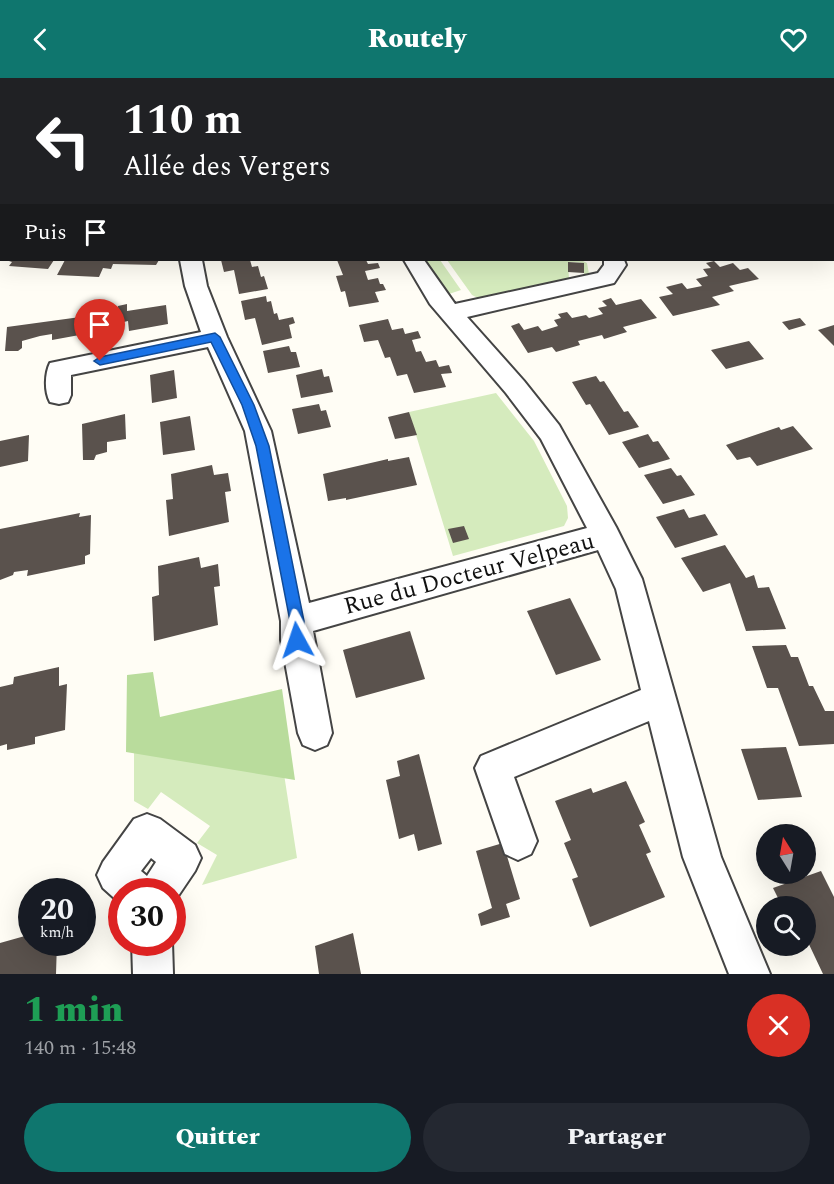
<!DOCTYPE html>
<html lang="fr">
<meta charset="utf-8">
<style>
:root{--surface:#171b24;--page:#242831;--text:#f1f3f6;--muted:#9ea1a6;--accent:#0f766e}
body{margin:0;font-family:Spectral,serif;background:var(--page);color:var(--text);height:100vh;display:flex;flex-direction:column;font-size:22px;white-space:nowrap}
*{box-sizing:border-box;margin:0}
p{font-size:20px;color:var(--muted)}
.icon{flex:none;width:33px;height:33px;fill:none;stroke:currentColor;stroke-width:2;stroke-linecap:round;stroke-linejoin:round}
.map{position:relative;height:896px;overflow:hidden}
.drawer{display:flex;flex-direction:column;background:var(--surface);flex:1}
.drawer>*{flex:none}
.guide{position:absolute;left:0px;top:0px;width:834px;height:183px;box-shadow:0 6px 24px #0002;background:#202124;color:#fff;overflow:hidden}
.needle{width:39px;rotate:349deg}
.buttons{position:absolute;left:756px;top:746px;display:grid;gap:12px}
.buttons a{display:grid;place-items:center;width:60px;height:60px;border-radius:50%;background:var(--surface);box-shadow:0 6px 24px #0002;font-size:30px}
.speed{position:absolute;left:18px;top:800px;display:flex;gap:12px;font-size:30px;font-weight:700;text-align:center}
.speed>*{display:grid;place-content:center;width:78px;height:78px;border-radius:50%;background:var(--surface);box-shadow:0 6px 24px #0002;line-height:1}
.speed small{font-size:15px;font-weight:400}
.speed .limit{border:9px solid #d22;background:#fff;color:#111}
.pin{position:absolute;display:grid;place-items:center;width:51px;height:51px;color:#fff;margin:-62px -26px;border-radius:50% 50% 50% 0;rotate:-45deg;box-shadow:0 0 6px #0007}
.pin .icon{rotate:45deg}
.me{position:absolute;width:66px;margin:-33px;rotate:355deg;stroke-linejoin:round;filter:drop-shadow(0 0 4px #0008)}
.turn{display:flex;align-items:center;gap:21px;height:126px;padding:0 24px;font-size:27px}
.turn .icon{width:78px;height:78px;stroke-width:2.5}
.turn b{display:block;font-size:42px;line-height:51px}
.then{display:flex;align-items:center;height:57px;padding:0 24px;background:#0003;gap:12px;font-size:22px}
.round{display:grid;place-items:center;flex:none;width:63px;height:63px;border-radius:32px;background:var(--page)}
.overview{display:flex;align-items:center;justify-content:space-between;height:102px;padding:0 24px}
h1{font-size:36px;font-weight:800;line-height:45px;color:#1e9e55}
.action{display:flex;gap:12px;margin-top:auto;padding:12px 24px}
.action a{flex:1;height:69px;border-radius:36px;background:var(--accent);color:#fff;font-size:24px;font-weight:800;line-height:69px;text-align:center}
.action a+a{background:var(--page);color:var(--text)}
header{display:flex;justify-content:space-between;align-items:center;height:78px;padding:0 24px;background:var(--accent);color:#fff;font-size:27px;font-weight:800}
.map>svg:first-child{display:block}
.green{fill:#d5ebbd}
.forest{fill:#b9dc9c}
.building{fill:#5a524d}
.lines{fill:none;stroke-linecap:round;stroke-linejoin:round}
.minor-casing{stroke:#444;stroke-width:4}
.minor{fill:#fff;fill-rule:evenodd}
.route{fill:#1a73e8;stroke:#114b97;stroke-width:1.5}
.labels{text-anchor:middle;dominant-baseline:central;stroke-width:6;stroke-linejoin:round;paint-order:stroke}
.street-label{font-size:24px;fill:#111;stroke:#fff}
</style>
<header><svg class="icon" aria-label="back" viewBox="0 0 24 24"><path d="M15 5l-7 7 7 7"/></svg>Routely<svg class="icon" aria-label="heart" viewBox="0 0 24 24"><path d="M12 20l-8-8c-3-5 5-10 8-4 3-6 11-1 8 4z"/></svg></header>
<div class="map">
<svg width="834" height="896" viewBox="0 0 834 896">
<rect width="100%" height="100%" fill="#fffdf5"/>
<!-- green -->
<path class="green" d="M 426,182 L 440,182 L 461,212 L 449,216 Z
M 447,182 L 581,182 L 587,185 L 589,196 L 584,197 L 584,185 L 568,184 L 569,201 L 478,220 L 472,217 Z
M 496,315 L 534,363 L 567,428 L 568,440 L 564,448 L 453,478 L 409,334 Z
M 273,625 L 297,780 L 202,807 L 217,777 L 197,765 L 210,748 L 161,714 L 148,731 L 134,723 L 134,658 Z"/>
<!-- forest -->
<path class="forest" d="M 153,594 L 160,639 L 282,611 L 295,702 L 126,674 L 127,597 Z"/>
<!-- building -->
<path class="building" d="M 6,182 L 54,182 L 48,191 L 9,188 L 12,184 Z
M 65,182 L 159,182 L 156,187 L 113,186 L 111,191 L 103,190 L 99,199 L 57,197 Z
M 221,182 L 250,182 L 252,189 L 258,188 L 261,199 L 264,198 L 268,211 L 239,216 L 234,192 L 224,194 Z
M 337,182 L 366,182 L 368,186 L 378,185 L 380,190 L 365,193 L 368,202 L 378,200 L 380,206 L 383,206 L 386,212 L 375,214 L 379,224 L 349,229 L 345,213 L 341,214 L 336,198 L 343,197 Z
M 714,183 L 720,189 L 733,185 L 740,192 L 748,190 L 759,201 L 729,208 L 734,213 L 712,219 L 720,227 L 673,238 L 659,219 L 673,216 L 666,209 L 682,205 L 687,211 L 702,208 L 696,201 L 708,198 L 703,191 L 711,190 L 706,185 Z
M 568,184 L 584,185 L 584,195 L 568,194 Z
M 266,218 L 267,224 L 271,223 L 274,236 L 277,235 L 279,242 L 293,239 L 295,245 L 289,247 L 292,260 L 262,267 L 255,240 L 245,242 L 241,223 Z
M 611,220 L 616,227 L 641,221 L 657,240 L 623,249 L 627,254 L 604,261 L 602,257 L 578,263 L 580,267 L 556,274 L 552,269 L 528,275 L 511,248 L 519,245 L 524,252 L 538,248 L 542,253 L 558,248 L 554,242 L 561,240 L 558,236 L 567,234 L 572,240 L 586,237 L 589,240 L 603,236 L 598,230 L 607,228 L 602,223 Z
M 127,226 L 127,233 L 166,227 L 168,246 L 129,253 L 128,243 L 119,245 L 118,228 Z
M 95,237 L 96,254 L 52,262 L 52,256 L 40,258 L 22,263 L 22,270 L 18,273 L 5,273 L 7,249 Z
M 800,240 L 806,247 L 789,252 L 782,244 Z
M 388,241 L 392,252 L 403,250 L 405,256 L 418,253 L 421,260 L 412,262 L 416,274 L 421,273 L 426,284 L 436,282 L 439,289 L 449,287 L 452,295 L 441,296 L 446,309 L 414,315 L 407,296 L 397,298 L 390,279 L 385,280 L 378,262 L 364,264 L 359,247 Z
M 834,247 L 834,268 L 818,252 Z
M 749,263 L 764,281 L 726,291 L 711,272 Z
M 289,268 L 291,274 L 296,274 L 300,289 L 268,295 L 263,273 Z
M 322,291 L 324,299 L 329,298 L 333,314 L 301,320 L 296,297 Z
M 174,292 L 177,320 L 152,325 L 150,297 Z
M 596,298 L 600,304 L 604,303 L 624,334 L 628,333 L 639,349 L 609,357 L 590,326 L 586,327 L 572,304 Z
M 319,326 L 321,333 L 326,332 L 331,349 L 298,356 L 292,331 Z
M 409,334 L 417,357 L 395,361 L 388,339 Z
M 125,336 L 126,361 L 107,364 L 107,374 L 96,377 L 94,382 L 83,382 L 82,346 Z
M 190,338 L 195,372 L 163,377 L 160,344 Z
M 793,348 L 813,371 L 757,388 L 750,379 L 737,382 L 726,367 L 779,349 L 781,352 Z
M 648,356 L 653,364 L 658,363 L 670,381 L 639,390 L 622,364 Z
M 29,357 L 28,383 L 0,389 L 0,363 Z
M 409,379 L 417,407 L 346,422 L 346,420 L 328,423 L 323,396 L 388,381 L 388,383 Z
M 212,387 L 214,397 L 228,395 L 231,413 L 225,414 L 229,444 L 169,458 L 166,422 L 173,421 L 171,396 Z
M 671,390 L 677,398 L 681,397 L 695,417 L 663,426 L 644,397 Z
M 684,431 L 689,440 L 705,436 L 718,457 L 675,470 L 656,439 Z
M 80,435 L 79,439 L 91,437 L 90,476 L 85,478 L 85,486 L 27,498 L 28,492 L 14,494 L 13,497 L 0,502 L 0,451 Z
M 464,448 L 469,461 L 453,465 L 448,451 Z
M 725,467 L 746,500 L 754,497 L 758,510 L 769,509 L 786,551 L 746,553 L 730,505 L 703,514 L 681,480 Z
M 199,479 L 201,490 L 218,486 L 220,508 L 214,509 L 218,547 L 154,563 L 152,519 L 159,517 L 158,488 Z
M 570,520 L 601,582 L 556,597 L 527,533 Z
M 410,553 L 425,601 L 356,620 L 343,572 Z
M 786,567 L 791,579 L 798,579 L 809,608 L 813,608 L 825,633 L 834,633 L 834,666 L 799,668 L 778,610 L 767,610 L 752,568 Z
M 59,589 L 59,608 L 67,606 L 65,652 L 35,659 L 35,666 L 7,672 L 7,666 L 0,668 L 0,609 L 13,606 L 14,599 Z
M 786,669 L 802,719 L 758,722 L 741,671 Z
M 419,676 L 442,766 L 418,773 L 414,756 L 399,761 L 386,702 L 400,698 L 397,683 Z
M 626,703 L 645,744 L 639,747 L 651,774 L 646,776 L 665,819 L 590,849 L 572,801 L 578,799 L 564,765 L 571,762 L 555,723 L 591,710 L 593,715 Z
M 503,765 L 520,821 L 506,826 L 510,839 L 481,848 L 478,836 L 492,830 L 476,773 Z
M 821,793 L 834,819 L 834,896 L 823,896 L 806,860 L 806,828 L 782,828 L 773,810 Z
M 353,855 L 361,896 L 319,896 L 315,868 Z
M 32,856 L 32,864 L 57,864 L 56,896 L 0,896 L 0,865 Z"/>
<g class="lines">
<defs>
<path id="minor" d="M 107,0 L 123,0 L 106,2 Z
M 191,0 L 207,0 L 207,2 L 191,2 Z
M 353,0 L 369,0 L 369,2 L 353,2 Z
M 688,0 L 706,0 L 707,2 L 689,2 Z
M 832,93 L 834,94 L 834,106 L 832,105 Z
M 832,119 L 834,119 L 834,131 L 832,131 Z
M 0,135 L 2,135 L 2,147 L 0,147 Z
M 180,182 L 202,182 L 207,208 L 227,259 L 271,353 L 309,525 L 587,450 L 541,361 L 506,315 L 430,226 L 404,182 L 424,182 L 455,226 L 598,195 L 604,187 L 604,182 L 624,182 L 626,187 L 614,205 L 467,239 L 524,303 L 559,347 L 616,449 L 642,501 L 721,779 L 770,896 L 729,896 L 683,779 L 649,643 L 514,699 L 537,763 L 531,776 L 518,782 L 505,776 L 475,690 L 481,678 L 641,612 L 616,511 L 598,472 L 313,553 L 332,655 L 327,667 L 315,672 L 303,667 L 298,655 L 281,562 L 281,543 L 245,353 L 208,269 L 71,297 L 71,317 L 68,324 L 59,326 L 50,324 C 44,313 45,295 50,285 L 201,254 L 185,208 Z
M 147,736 L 160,741 L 195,767 L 201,780 L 195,793 L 172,827 L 172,813 L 122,813 L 122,827 L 103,810 L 97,797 L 103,784 L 134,741 ZM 151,780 L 156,784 L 147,798 L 141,793 Z
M 132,864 L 172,864 L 173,896 L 133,896 Z"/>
</defs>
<!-- minor casing -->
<use href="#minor" class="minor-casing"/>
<!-- minor -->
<use href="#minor" class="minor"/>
</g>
<!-- route -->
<path class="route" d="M 215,255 L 220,259 L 254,327 L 269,368 L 304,543 L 303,567 L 297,569 L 292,567 L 290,543 L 256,368 L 242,327 L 211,264 L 100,287 L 94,283 L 100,279 Z"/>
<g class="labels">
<!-- street labels -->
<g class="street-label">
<text transform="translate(469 496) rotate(-15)">Rue du Docteur Velpeau</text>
</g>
</g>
</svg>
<div class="buttons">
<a><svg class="needle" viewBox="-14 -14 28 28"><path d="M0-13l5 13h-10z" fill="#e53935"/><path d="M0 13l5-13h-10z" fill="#9ea1a6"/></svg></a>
<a><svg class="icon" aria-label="search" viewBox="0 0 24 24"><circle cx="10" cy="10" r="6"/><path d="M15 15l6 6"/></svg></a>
</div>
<div class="speed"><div>20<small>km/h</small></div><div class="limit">30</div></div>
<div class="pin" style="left:100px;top:283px;background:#d93025"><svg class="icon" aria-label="arrive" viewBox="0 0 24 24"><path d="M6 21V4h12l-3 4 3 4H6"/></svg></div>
<svg class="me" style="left:297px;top:562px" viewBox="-20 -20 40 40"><path d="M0-17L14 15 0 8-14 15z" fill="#1a73e8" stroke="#fff" stroke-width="4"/></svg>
<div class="guide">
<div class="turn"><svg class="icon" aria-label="left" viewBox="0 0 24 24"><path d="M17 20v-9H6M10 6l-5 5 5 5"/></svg><div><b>110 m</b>Allée des Vergers</div></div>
<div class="then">Puis<svg class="icon" aria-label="arrive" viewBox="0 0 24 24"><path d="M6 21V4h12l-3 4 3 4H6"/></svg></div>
</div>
</div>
<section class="drawer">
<div class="overview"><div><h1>1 min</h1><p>140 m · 15:48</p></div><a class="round" style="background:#d93025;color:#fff"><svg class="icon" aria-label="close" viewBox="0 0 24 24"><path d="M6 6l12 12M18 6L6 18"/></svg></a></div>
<div class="action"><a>Quitter</a><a>Partager</a></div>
</section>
